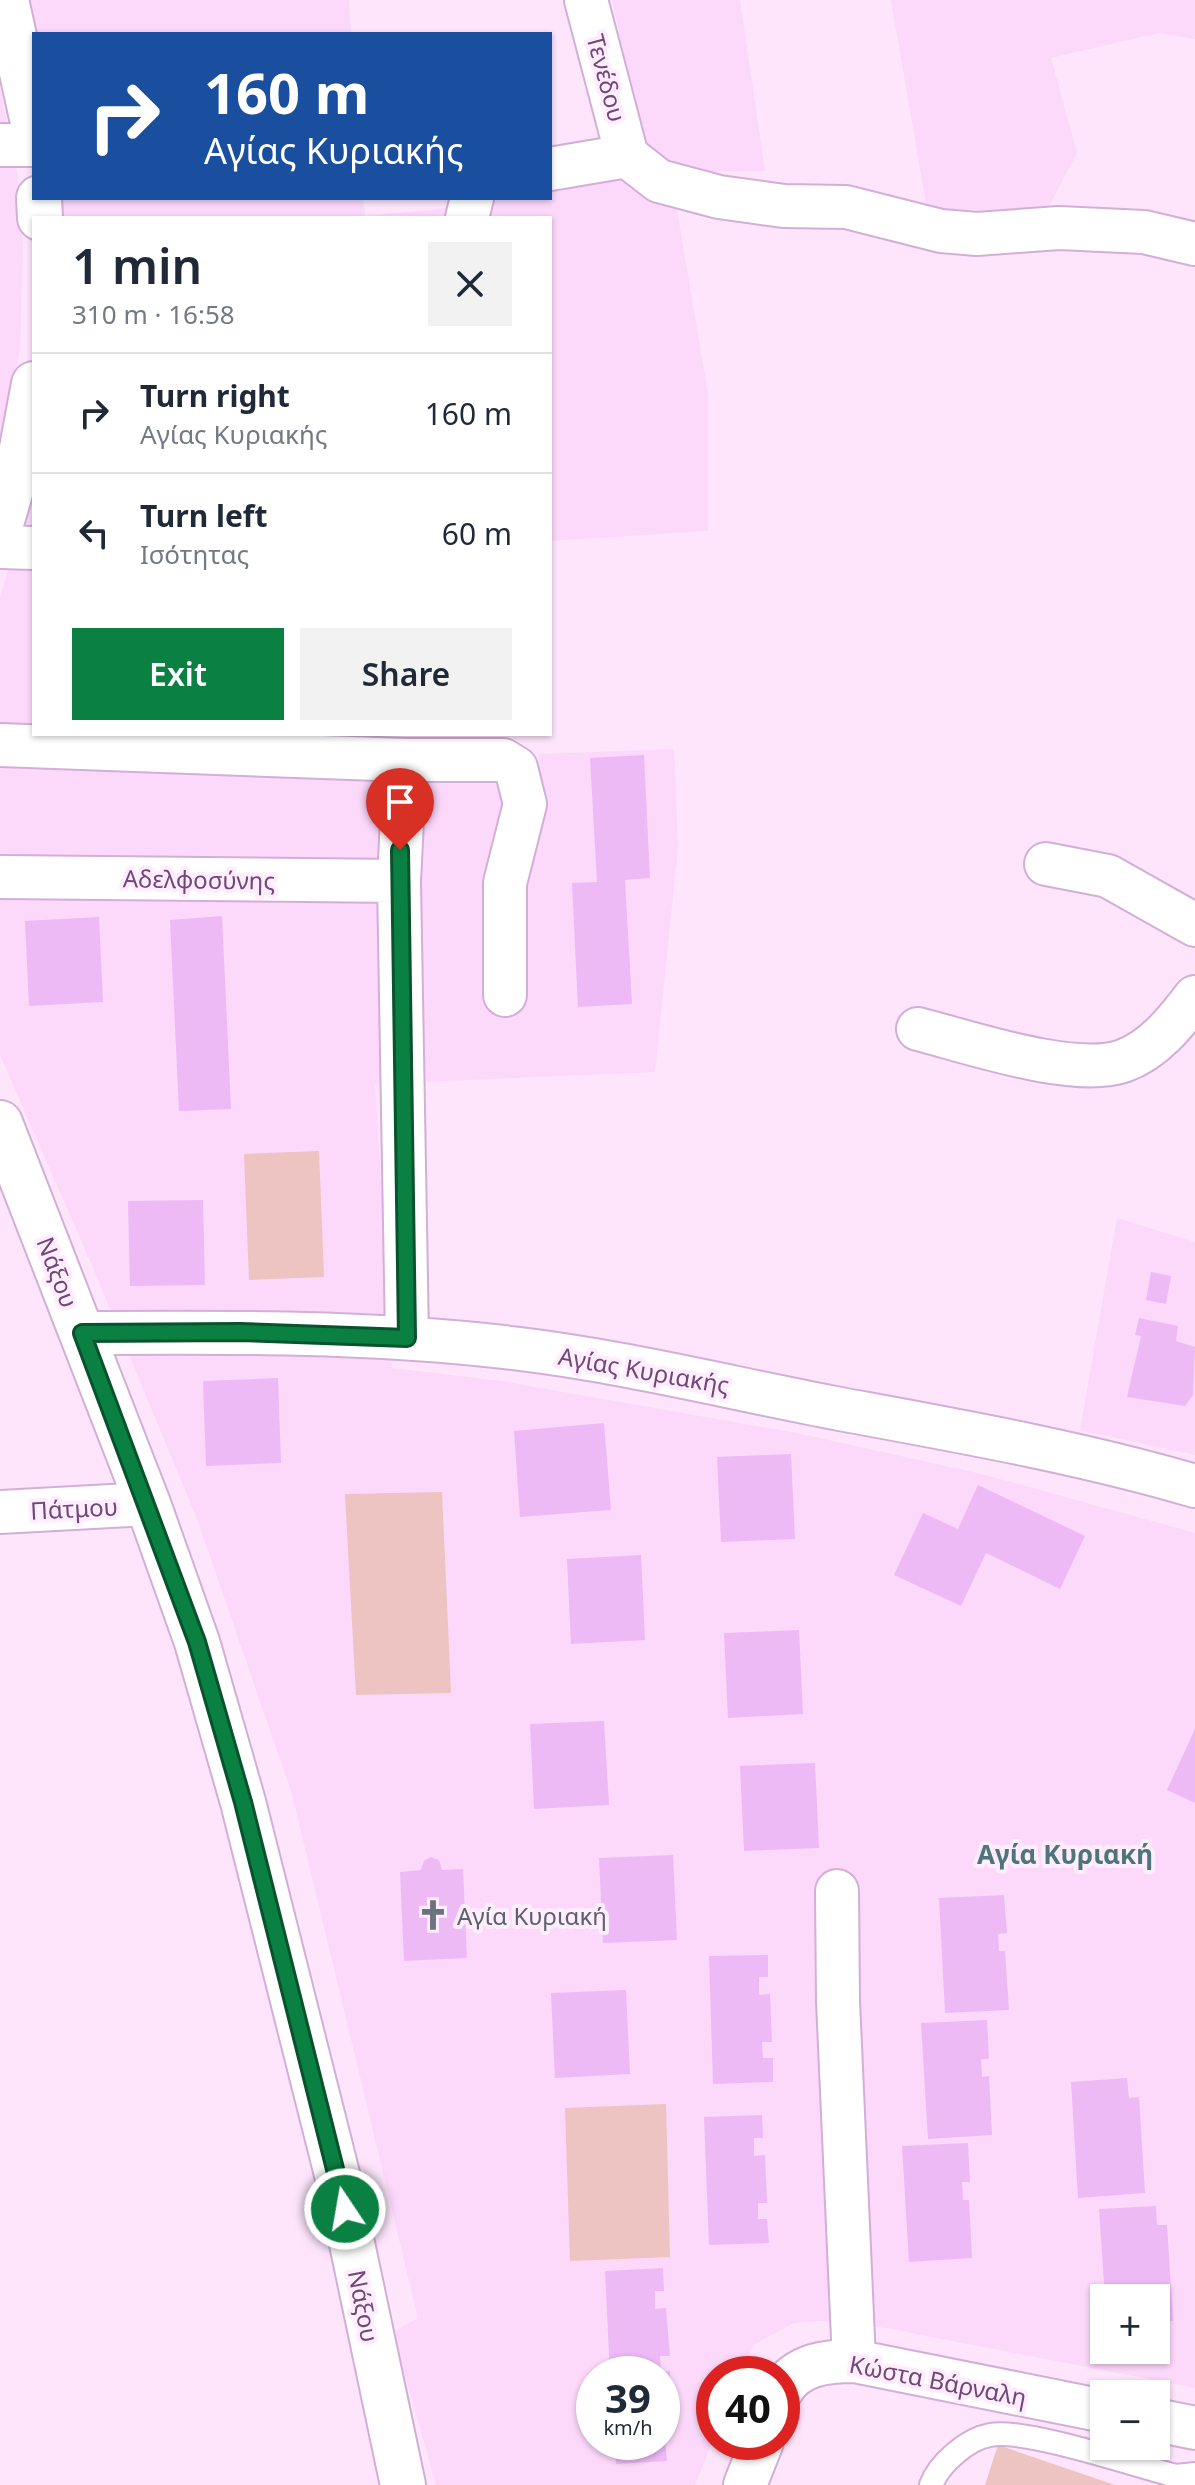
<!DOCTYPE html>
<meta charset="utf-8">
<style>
:root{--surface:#fff;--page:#f2f2f3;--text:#1f2937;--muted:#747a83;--line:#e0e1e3;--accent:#0b8043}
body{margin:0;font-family:"Noto Sans",sans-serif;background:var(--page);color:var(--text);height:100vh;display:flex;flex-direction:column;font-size:30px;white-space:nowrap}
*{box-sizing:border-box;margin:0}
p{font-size:26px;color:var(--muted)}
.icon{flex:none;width:44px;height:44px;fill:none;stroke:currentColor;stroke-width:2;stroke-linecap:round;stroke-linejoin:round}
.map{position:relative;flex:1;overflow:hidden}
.details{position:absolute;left:32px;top:216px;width:520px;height:520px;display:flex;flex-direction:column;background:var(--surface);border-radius:0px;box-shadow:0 2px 6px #0004}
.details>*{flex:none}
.hud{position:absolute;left:32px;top:32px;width:520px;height:168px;border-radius:0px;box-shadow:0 2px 6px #0004;background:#1a4fa0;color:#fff;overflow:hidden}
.tools{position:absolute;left:1090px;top:2284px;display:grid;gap:16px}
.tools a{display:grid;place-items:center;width:80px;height:80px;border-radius:0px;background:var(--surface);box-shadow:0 2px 6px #0004;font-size:40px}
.speed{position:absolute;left:576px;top:2356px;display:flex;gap:16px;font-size:40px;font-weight:700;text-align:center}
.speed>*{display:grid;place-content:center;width:104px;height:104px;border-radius:50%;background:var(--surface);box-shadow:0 2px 6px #0004;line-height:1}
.speed small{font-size:20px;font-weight:400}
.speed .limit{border:12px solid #d22;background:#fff;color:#111}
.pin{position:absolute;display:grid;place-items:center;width:68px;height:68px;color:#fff;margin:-82px -34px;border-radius:50% 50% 50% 0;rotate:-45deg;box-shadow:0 0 8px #0007}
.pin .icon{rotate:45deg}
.me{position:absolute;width:88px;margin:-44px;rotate:348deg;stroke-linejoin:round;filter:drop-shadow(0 0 6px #0008)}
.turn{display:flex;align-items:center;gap:28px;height:168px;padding:0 40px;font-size:36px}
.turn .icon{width:104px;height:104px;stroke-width:2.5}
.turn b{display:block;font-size:56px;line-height:68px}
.round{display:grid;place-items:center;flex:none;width:84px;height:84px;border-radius:0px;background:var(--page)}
.summary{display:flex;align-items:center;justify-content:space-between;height:136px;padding:0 40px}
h1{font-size:48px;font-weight:600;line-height:60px}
.action{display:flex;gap:16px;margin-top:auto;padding:16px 40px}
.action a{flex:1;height:92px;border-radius:0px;background:var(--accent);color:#fff;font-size:32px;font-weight:600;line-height:92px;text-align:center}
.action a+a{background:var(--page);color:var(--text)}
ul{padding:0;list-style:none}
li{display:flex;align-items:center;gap:24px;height:120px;padding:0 40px;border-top:2px solid var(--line)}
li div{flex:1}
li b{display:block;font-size:30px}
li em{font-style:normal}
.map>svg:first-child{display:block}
.residential{fill:#fcd8fb;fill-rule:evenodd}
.green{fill:#edc4c1}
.building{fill:#edbaf6}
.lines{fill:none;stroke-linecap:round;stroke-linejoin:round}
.service-casing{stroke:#d2afd6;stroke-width:26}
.minor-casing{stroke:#d2afd6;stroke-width:46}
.tertiary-casing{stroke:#d2afd6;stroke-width:48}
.service{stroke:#fff;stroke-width:22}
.minor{stroke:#fff;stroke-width:42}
.tertiary{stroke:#fff;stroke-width:44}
.route-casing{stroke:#07532c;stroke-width:20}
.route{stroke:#0b8043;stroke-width:14}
.labels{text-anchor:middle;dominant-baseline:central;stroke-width:8;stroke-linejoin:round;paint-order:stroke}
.street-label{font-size:24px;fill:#70477a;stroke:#ffedfe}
.worship-label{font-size:24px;fill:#5b616d;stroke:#ffedfe;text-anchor:start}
.neighbourhood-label{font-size:26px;font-weight:bold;fill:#4e757b;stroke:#ffedfe}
</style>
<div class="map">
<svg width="1195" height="2485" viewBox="0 0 1195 2485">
<rect width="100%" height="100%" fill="#fee5fc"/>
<!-- residential -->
<path class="residential" d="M 18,0 L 349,0 L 351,34 L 34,34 Z
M 612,0 L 740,0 L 765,171 L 689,172 L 644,149 Z
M 891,0 L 1195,0 L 1195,39 L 1159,33 L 1051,58 L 1077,153 L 1047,210 L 927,209 Z
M 0,89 L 17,172 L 23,244 L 20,349 L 0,461 Z
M 626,177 L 676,204 L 708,394 L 708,531 L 550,541 L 550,218 L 59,218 L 59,198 L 363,198 L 365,216 L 440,209 L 482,198 L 550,198 L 550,183 Z
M 34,486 L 34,734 L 375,734 L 369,776 L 538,770 L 539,754 L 674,749 L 678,848 L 655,1072 L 375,1084 L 392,1368 L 501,1381 L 797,1433 L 986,1475 L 1195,1533 L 1195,2388 L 886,2328 L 819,2321 L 794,2323 L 755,2344 L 739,2374 L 714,2374 L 714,2437 L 695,2485 L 436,2485 L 393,2332 L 418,2318 L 292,1794 L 197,1519 L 91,1263 L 0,1055 L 0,597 ZM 1104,2298 L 1156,2298 L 1156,2350 L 1104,2350 ZM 594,2374 L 662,2374 L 662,2442 L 594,2442 Z
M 1117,1218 L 1195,1242 L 1195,1455 L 1080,1430 Z"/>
<!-- green -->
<path class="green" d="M 319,1151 L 324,1277 L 249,1280 L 244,1154 Z
M 442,1492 L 451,1693 L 356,1695 L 345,1494 Z
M 666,2104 L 670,2257 L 570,2261 L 565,2108 Z
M 998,2445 L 1115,2485 L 985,2485 Z"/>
<!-- building -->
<path class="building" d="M 644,755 L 650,878 L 625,880 L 632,1004 L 578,1007 L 572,883 L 597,882 L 590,758 Z
M 222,916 L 231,1109 L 179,1111 L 170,920 Z
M 99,917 L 103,1002 L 29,1006 L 25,921 Z
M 203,1200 L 205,1285 L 130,1286 L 128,1201 Z
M 1151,1272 L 1171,1276 L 1166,1304 L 1146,1300 Z
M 1139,1318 L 1178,1326 L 1176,1341 L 1195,1347 L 1193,1395 L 1185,1406 L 1127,1397 L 1141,1336 L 1135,1335 Z
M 278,1378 L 281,1463 L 206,1466 L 203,1381 Z
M 604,1423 L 611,1510 L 520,1517 L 514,1431 Z
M 791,1454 L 795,1539 L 721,1542 L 717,1457 Z
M 978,1485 L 1085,1536 L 1060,1589 L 986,1553 L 961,1606 L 894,1575 L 923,1513 L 958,1529 Z
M 641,1555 L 645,1640 L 571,1644 L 567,1559 Z
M 799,1630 L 803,1714 L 728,1718 L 724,1633 Z
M 604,1721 L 609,1805 L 534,1809 L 530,1724 Z
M 1195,1729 L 1195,1803 L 1167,1790 Z
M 815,1763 L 819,1848 L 744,1851 L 740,1766 Z
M 673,1855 L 677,1940 L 603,1943 L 599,1858 Z
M 431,1857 L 439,1860 L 442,1870 L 463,1869 L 467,1958 L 404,1961 L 400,1872 L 421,1870 L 424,1861 Z
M 1004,1895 L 1007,1933 L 998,1934 L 999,1951 L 1005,1951 L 1009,2010 L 945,2013 L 939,1898 Z
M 768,1955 L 768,1977 L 759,1977 L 759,1995 L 770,1994 L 772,2042 L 762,2042 L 763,2058 L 773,2058 L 773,2082 L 713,2084 L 709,1956 Z
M 626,1990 L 630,2074 L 555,2078 L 551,1993 Z
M 987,2020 L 989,2059 L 981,2059 L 982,2077 L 989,2076 L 992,2135 L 928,2139 L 921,2023 Z
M 1127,2078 L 1129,2098 L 1139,2097 L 1145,2193 L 1078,2198 L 1071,2082 Z
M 762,2115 L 763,2138 L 754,2138 L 754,2156 L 765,2155 L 767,2203 L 758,2203 L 758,2219 L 767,2219 L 769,2243 L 709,2245 L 704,2117 Z
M 968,2143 L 970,2182 L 962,2182 L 963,2200 L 969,2200 L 972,2258 L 909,2262 L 902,2146 Z
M 1156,2206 L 1157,2225 L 1167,2225 L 1173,2321 L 1156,2322 L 1156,2298 L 1105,2298 L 1099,2209 Z
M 663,2268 L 664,2291 L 655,2291 L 655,2309 L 666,2308 L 670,2356 L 660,2356 L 661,2374 L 610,2374 L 605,2271 Z
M 670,2371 L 671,2396 L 662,2396 L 662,2372 Z
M 662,2404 L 667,2461 L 616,2464 L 615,2442 L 662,2442 Z"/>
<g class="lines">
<defs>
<path id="service" d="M 931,2485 C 939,2464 967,2439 990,2435 C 1025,2428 1137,2466 1176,2476 L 1195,2474"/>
<path id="minor" d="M 586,0 L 627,156
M 0,145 L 34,145
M 550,169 L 627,156 L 659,181 L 719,197 L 784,206 L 846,207 L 941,231 L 977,234 L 1059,228 L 1144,232 L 1195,244
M 467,218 L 472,198
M 0,547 L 34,548
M 0,745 L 405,760 L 399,881 L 407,1338
M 405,760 L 503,760 L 516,768 L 525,804 L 505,883 L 505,995
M 1046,864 L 1108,876 L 1195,925
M 0,877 L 399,881
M 918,1029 C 969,1042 1074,1078 1123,1061 C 1154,1050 1176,1022 1195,997
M 82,1333 C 226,1332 369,1331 512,1348 C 623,1361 730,1388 840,1409 C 959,1431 1079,1452 1195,1486
M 0,1512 L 148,1504
M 837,1891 L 838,2001 L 854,2361
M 782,2390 C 797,2364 827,2361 854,2361 L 1104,2411
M 1156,2420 L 1195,2428
M 745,2485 L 762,2442"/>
<path id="tertiary" d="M 6,0 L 34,127
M 39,198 L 40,218
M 0,527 L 20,459 L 34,384
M 0,1123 L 148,1504 L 197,1642 L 243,1802 L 339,2182 L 403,2485"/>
</defs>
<!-- service casing -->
<use href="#service" class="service-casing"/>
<!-- minor casing -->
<use href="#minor" class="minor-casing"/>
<!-- tertiary casing -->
<use href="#tertiary" class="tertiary-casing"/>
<!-- service -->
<use href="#service" class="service"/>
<!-- minor -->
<use href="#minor" class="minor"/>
<!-- tertiary -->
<use href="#tertiary" class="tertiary"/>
</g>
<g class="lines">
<defs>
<path id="route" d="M 345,2209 L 243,1802 L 197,1642 L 82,1333 L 240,1332 L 407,1338 L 400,850"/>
</defs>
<!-- route casing -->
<use href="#route" class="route-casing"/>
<!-- route -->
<use href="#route" class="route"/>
</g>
<!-- icons -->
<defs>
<symbol id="church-bare" viewBox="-9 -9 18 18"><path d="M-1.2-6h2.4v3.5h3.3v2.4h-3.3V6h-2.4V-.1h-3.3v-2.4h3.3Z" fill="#6b7280" stroke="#ffedfe" stroke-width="2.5" paint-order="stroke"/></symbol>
</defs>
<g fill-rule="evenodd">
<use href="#church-bare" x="411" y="1893" width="44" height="44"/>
</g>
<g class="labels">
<!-- street labels -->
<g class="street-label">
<text transform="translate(607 78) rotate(75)">Τενέδου</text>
<text transform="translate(199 879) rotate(1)">Αδελφοσύνης</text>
<text transform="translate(58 1272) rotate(69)">Νάξου</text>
<text transform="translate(644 1370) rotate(10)">Αγίας Κυριακής</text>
<text transform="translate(74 1508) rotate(-3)">Πάτμου</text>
<text transform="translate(364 2306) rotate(79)">Νάξου</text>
<text transform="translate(938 2380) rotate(11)">Κώστα Βάρναλη</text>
</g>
<!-- worship labels -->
<g class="worship-label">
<text x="457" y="1915">Αγία Κυριακή</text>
</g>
<!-- neighbourhood labels -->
<g class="neighbourhood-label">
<text x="1065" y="1854">Αγία Κυριακή</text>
</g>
</g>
</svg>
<div class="tools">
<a>+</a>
<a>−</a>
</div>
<div class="speed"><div>39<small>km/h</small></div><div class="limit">40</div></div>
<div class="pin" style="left:400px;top:850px;background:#d93025"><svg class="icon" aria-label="arrive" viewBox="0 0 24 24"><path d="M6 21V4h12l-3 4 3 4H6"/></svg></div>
<svg class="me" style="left:345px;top:2209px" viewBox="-20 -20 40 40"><circle r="17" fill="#0b8043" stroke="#fff" stroke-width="3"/><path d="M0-11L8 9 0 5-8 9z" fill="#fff"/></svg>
<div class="hud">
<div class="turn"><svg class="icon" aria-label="right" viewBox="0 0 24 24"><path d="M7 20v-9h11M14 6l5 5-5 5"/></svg><div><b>160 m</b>Αγίας Κυριακής</div></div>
</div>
<section class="details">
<div class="summary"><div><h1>1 min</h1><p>310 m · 16:58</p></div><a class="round"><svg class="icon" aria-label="close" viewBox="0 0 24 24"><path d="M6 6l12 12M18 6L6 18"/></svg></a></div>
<ul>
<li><svg class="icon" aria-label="right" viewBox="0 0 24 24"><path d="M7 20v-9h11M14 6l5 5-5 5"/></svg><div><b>Turn right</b><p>Αγίας Κυριακής</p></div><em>160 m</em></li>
<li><svg class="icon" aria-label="left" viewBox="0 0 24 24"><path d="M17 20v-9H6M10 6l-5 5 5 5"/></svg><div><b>Turn left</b><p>Ισότητας</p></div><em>60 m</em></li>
</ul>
<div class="action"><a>Exit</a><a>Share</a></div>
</section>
</div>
